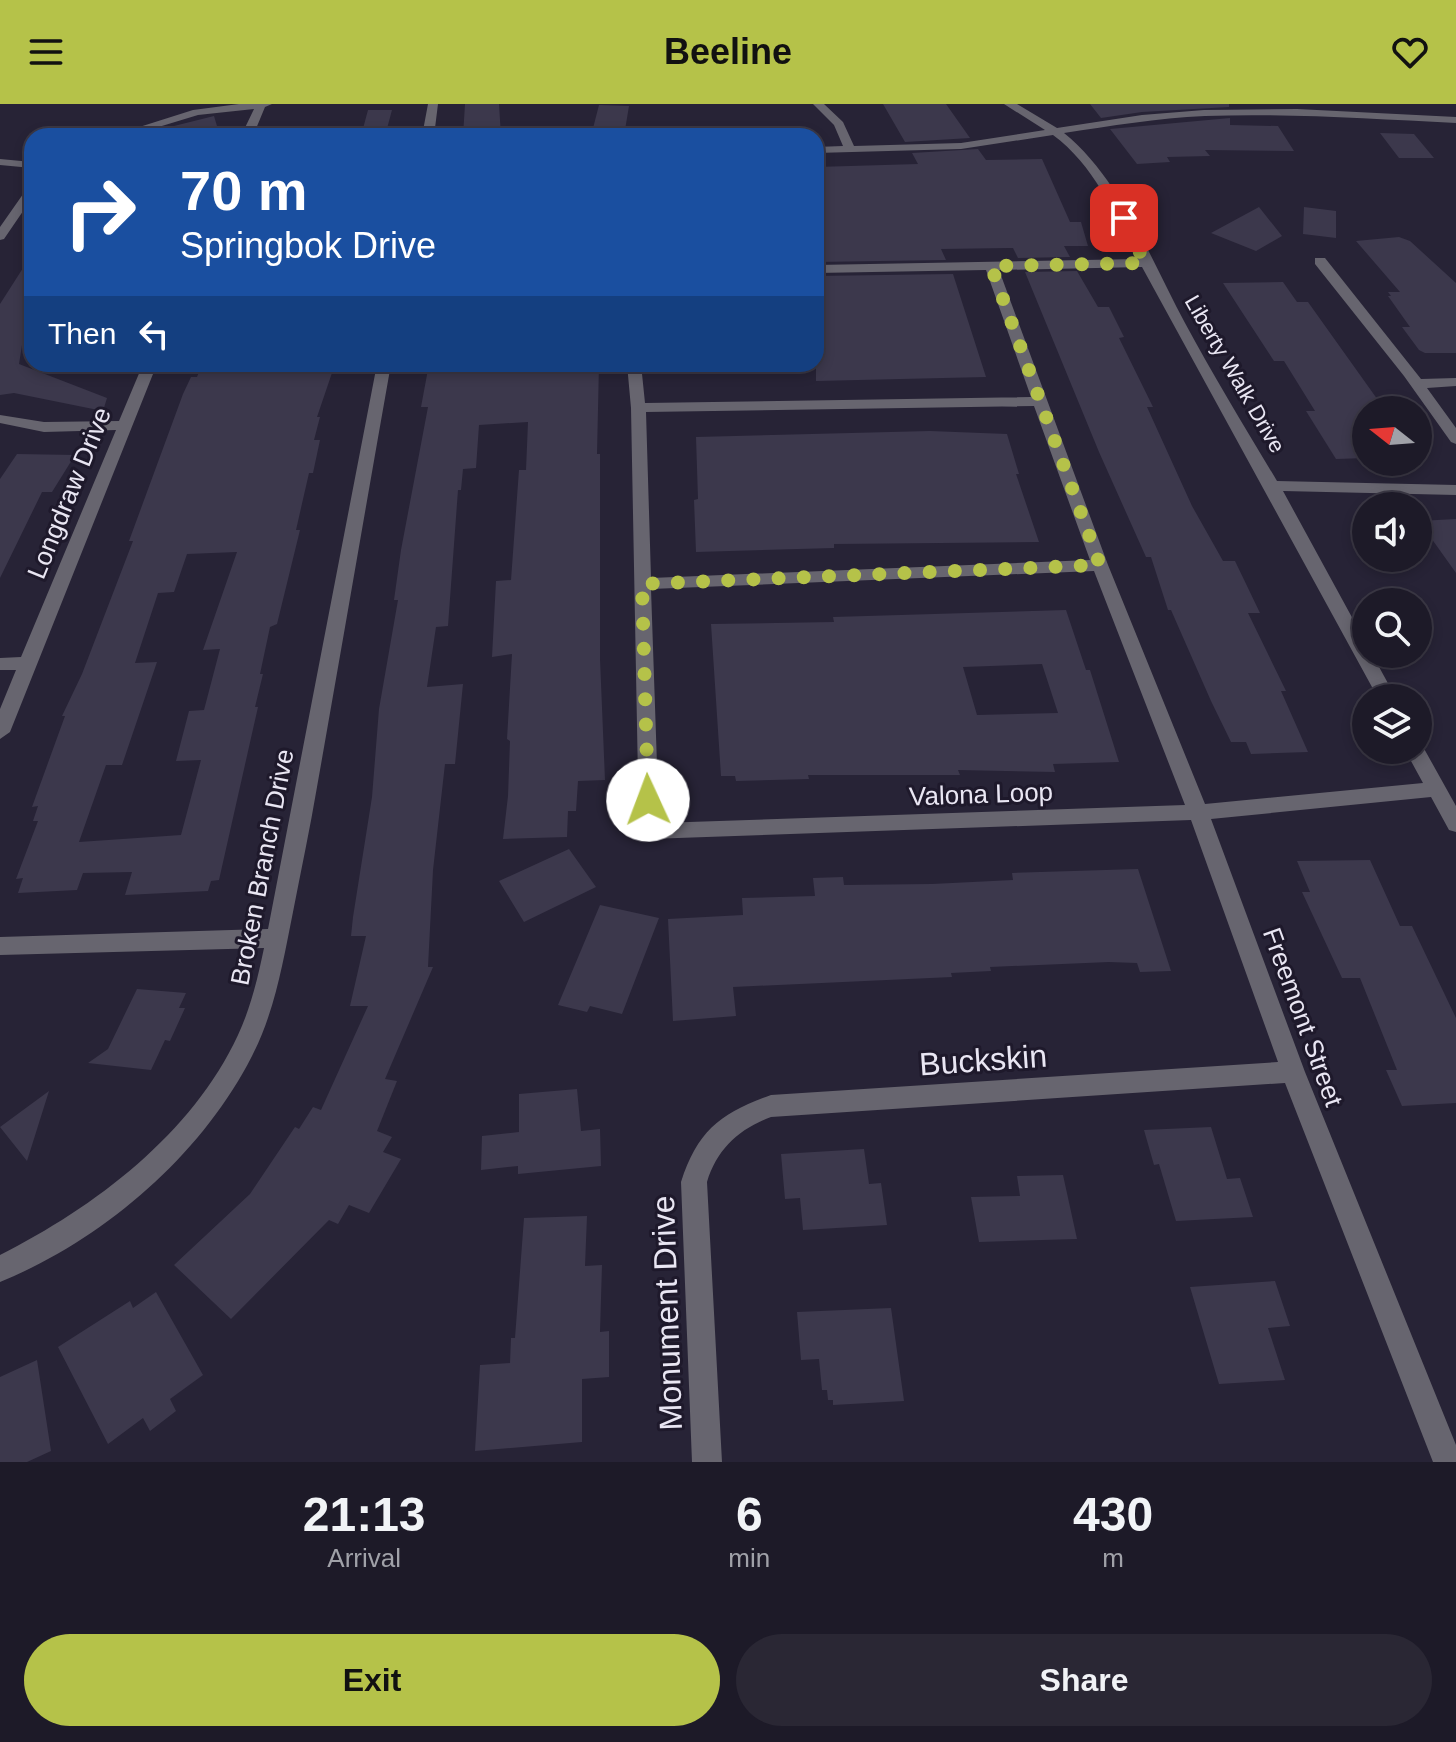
<!DOCTYPE html>
<style>
:root{--surface:#1d1a28;--page:#2a2734;--text:#f1f3f6;--muted:#a0a1a8;--line:#3b3845;--accent:#b5c249}
body{margin:0;font-family:Arial,sans-serif;background:var(--page);color:var(--text);height:100vh;display:flex;flex-direction:column;font-size:30px;white-space:nowrap}
*{box-sizing:border-box;margin:0}
p{font-size:26px;color:var(--muted)}
.icon{flex:none;width:44px;height:44px;fill:none;stroke:currentColor;stroke-width:2;stroke-linecap:round;stroke-linejoin:round}
.map{position:relative;height:1358px;overflow:hidden}
.drawer{display:flex;flex-direction:column;background:var(--surface);flex:1}
.drawer>*{flex:none}
.guide{position:absolute;left:24px;top:24px;width:800px;height:244px;border-radius:24px;box-shadow:0 4px 12px #0003,0 0 0 2px var(--line);background:#1a4fa0;color:#fff;overflow:hidden}
.needle{width:52px;rotate:287deg}
.tools{position:absolute;left:1352px;top:292px;display:grid;gap:16px}
.tools a{display:grid;place-items:center;width:80px;height:80px;border-radius:50%;background:var(--surface);box-shadow:0 4px 12px #0003,0 0 0 2px var(--line);font-size:40px}
.pin{position:absolute;display:grid;place-items:center;width:68px;height:68px;color:#fff;margin:-34px;border-radius:16px;box-shadow:0 4px 12px #0006}
.me{position:absolute;width:88px;margin:-44px;rotate:358deg;stroke-linejoin:round;filter:drop-shadow(0 0 6px #0008)}
.turn{display:flex;align-items:center;gap:28px;height:168px;padding:0 24px;font-size:36px}
.turn .icon{width:104px;height:104px;stroke-width:2.5}
.turn b{display:block;font-size:56px;line-height:68px}
.then{display:flex;align-items:center;height:76px;padding:0 24px;background:#0003;gap:16px;font-size:30px}
.eta{display:flex;justify-content:space-evenly;align-items:center;height:136px;text-align:center}
.eta b{font-size:48px;font-weight:600;line-height:56px}
.action{display:flex;gap:16px;margin-top:auto;padding:16px 24px}
.action a{flex:1;height:92px;border-radius:48px;background:var(--accent);color:#111;font-size:32px;font-weight:600;line-height:92px;text-align:center}
.action a+a{background:var(--page);color:var(--text)}
header{display:flex;justify-content:space-between;align-items:center;height:104px;padding:0 24px;background:var(--accent);color:#111;font-size:36px;font-weight:600}
.map>svg:first-child{display:block}
.building{fill:#3c384c;fill-rule:evenodd}
.lines{fill:none;stroke-linecap:round;stroke-linejoin:round}
.minor{fill:#67656f;fill-rule:evenodd}
.route{stroke:#b5c249;stroke-width:14;stroke-dasharray:0 25.2}
.labels{text-anchor:middle;dominant-baseline:central;stroke-width:6;stroke-linejoin:round;paint-order:stroke}
.far-street-label{font-size:22px;fill:#e9e6f3;stroke:#1e192b}
.street-label{font-size:26px;fill:#e9e6f3;stroke:#1e192b}
.near-street-label{font-size:32px;fill:#e9e6f3;stroke:#1e192b}
</style>
<header><svg class="icon" aria-label="menu" viewBox="0 0 24 24"><path d="M4 6h16M4 12h16M4 18h16"/></svg>Beeline<svg class="icon" aria-label="heart" viewBox="0 0 24 24"><path d="M12 20l-8-8c-3-5 5-10 8-4 3-6 11-1 8 4z"/></svg></header>
<div class="map">
<svg width="1456" height="1358" viewBox="0 0 1456 1358">
<rect width="100%" height="100%" fill="#272336"/>
<!-- building -->
<path class="building" d="M 465,0 L 499,0 L 501,32 L 463,32 Z
M 883,0 L 946,0 L 970,34 L 905,38 Z
M 1090,0 L 1229,0 L 1229,3 L 1142,8 L 1101,14 Z
M 599,1 L 629,2 L 624,32 L 591,32 Z
M 368,6 L 392,6 L 385,32 L 361,32 Z
M 214,12 L 220,32 L 176,32 L 174,22 Z
M 1230,14 L 1230,21 L 1278,22 L 1294,47 L 1205,46 L 1210,52 L 1167,53 L 1170,58 L 1137,60 L 1110,25 Z
M 1380,29 L 1414,30 L 1434,54 L 1399,54 Z
M 978,45 L 986,56 L 1042,55 L 1070,118 L 1081,118 L 1088,142 L 1064,142 L 1070,153 L 1018,154 L 1013,144 L 1009,144 L 941,145 L 946,156 L 816,158 L 816,63 L 918,60 L 912,49 Z
M 1259,103 L 1282,132 L 1256,147 L 1211,129 Z
M 1304,103 L 1336,107 L 1336,134 L 1303,130 Z
M 1399,133 L 1410,137 L 1456,179 L 1456,249 L 1425,249 L 1419,246 L 1402,223 L 1410,223 L 1388,192 L 1391,192 L 1388,188 L 1400,188 L 1356,137 Z
M 32,150 L 32,222 L 25,222 L 19,260 L 107,294 L 103,307 L 14,289 L 0,291 L 0,200 Z
M 1077,167 L 1098,203 L 1109,203 L 1124,233 L 1119,234 L 1153,303 L 1147,303 L 1192,402 L 1223,457 L 1235,457 L 1260,509 L 1248,509 L 1286,587 L 1281,587 L 1308,648 L 1251,650 L 1246,638 L 1231,638 L 1211,597 L 1171,506 L 1168,506 L 1151,453 L 1146,453 L 1099,348 L 1025,168 Z
M 953,170 L 986,273 L 816,277 L 816,172 Z
M 1283,178 L 1297,198 L 1308,198 L 1385,306 L 1366,306 L 1366,354 L 1336,355 L 1306,307 L 1315,307 L 1284,257 L 1274,257 L 1223,179 Z
M 202,260 L 335,260 L 317,313 L 320,313 L 314,336 L 320,336 L 313,369 L 309,369 L 296,426 L 300,426 L 277,520 L 270,523 L 260,570 L 263,570 L 255,603 L 258,603 L 219,776 L 211,777 L 208,787 L 125,791 L 132,768 L 83,769 L 77,786 L 18,789 L 23,774 L 16,775 L 38,717 L 33,717 L 38,702 L 32,703 L 65,612 L 62,612 L 82,570 L 133,437 L 129,437 L 183,290 L 191,273 L 197,273 ZM 237,448 L 203,546 L 220,545 L 204,606 L 189,607 L 176,657 L 201,656 L 181,731 L 79,738 L 106,661 L 122,661 L 157,558 L 135,559 L 158,489 L 174,488 L 187,450 Z
M 429,260 L 599,260 L 597,350 L 600,350 L 600,555 L 605,676 L 578,677 L 576,707 L 568,707 L 567,733 L 503,735 L 508,692 L 510,637 L 507,635 L 512,550 L 492,553 L 496,477 L 511,476 L 519,366 L 526,366 L 528,318 L 479,321 L 476,364 L 463,365 L 461,386 L 458,386 L 448,522 L 436,523 L 427,583 L 463,580 L 455,660 L 445,660 L 433,766 L 428,863 L 433,863 L 385,975 L 397,977 L 377,1027 L 392,1033 L 383,1048 L 401,1055 L 369,1109 L 349,1101 L 338,1120 L 329,1116 L 231,1215 L 174,1161 L 250,1090 L 295,1023 L 299,1025 L 313,1003 L 321,1006 L 368,902 L 350,902 L 366,832 L 351,832 L 353,813 L 372,693 L 379,605 L 398,496 L 394,496 L 401,446 L 428,303 L 421,303 Z
M 930,327 L 1007,330 L 1019,370 L 1016,370 L 1039,438 L 834,440 L 834,444 L 696,448 L 694,396 L 698,395 L 696,333 Z
M 17,350 L 75,351 L 52,388 L 42,388 L 0,474 L 0,375 Z
M 1456,415 L 1456,469 L 1419,417 Z
M 1066,506 L 1086,566 L 1090,566 L 1119,658 L 1053,660 L 1055,668 L 958,666 L 960,671 L 808,671 L 809,675 L 736,677 L 735,672 L 721,672 L 711,520 L 834,518 L 833,513 ZM 1042,560 L 1058,609 L 977,611 L 963,563 Z
M 569,745 L 596,783 L 524,818 L 499,777 Z
M 1370,756 L 1400,822 L 1412,822 L 1456,914 L 1456,999 L 1402,1002 L 1386,966 L 1397,966 L 1360,874 L 1342,874 L 1302,788 L 1310,788 L 1297,757 Z
M 1138,765 L 1171,867 L 1140,868 L 1137,859 L 1109,858 L 990,863 L 991,867 L 951,869 L 952,873 L 733,883 L 736,912 L 673,917 L 668,815 L 743,811 L 742,794 L 815,792 L 813,774 L 843,773 L 844,781 L 932,780 L 1013,776 L 1012,769 Z
M 600,801 L 659,814 L 622,910 L 590,902 L 587,908 L 558,901 Z
M 137,885 L 186,889 L 179,904 L 185,904 L 170,937 L 165,936 L 151,966 L 88,959 L 108,945 Z
M 577,985 L 581,1027 L 600,1025 L 601,1062 L 518,1070 L 518,1062 L 481,1066 L 482,1032 L 519,1028 L 519,990 Z
M 49,987 L 27,1057 L 0,1023 Z
M 1211,1023 L 1227,1075 L 1240,1074 L 1253,1113 L 1176,1117 L 1159,1060 L 1154,1061 L 1144,1026 Z
M 864,1045 L 869,1080 L 881,1079 L 887,1121 L 803,1126 L 800,1094 L 785,1095 L 781,1050 Z
M 1063,1071 L 1077,1135 L 979,1138 L 971,1093 L 1020,1092 L 1017,1072 Z
M 587,1112 L 585,1162 L 602,1161 L 600,1228 L 609,1227 L 609,1273 L 582,1275 L 582,1338 L 475,1347 L 480,1261 L 510,1259 L 511,1234 L 515,1234 L 524,1114 Z
M 1275,1177 L 1290,1222 L 1268,1224 L 1285,1276 L 1219,1280 L 1190,1183 Z
M 156,1188 L 203,1271 L 170,1295 L 176,1307 L 150,1327 L 143,1314 L 108,1340 L 58,1243 L 130,1197 L 133,1204 Z
M 891,1204 L 904,1297 L 833,1301 L 833,1296 L 828,1296 L 827,1286 L 822,1286 L 819,1255 L 801,1256 L 797,1208 Z
M 37,1256 L 51,1347 L 27,1358 L 0,1358 L 0,1273 Z"/>
<g class="lines">
<!-- minor -->
<path class="minor" d="M 239,0 L 272,0 L 265,3 L 253,32 L 241,32 L 254,5 L 198,11 L 129,32 L 111,32 L 193,6 Z
M 428,0 L 438,0 L 434,32 L 422,32 Z
M 813,0 L 824,0 L 843,18 L 854,42 L 961,39 L 1045,26 L 1004,0 L 1017,0 L 1057,24 L 1142,11 L 1204,6 L 1297,5 L 1456,13 L 1456,19 C 1372,15 1288,9 1205,12 C 1157,14 1111,22 1064,29 C 1120,74 1151,156 1185,219 C 1214,273 1246,325 1277,377 L 1456,381 L 1456,391 L 1283,387 L 1366,539 L 1366,550 L 1372,550 L 1396,594 L 1378,594 L 1142,163 L 999,166 L 1108,461 L 1205,700 L 1423,679 L 1405,646 L 1418,646 L 1418,640 L 1422,641 L 1456,702 L 1456,728 L 1449,726 L 1431,693 L 1211,715 L 1305,968 L 1456,1341 L 1456,1358 L 1433,1358 L 1285,979 L 771,1013 C 739,1025 717,1045 707,1078 L 722,1358 L 692,1358 L 681,1078 C 698,1026 721,1009 771,991 L 1278,958 L 1191,716 L 649,735 L 642,733 L 639,727 L 631,304 L 627,260 L 641,260 L 645,299 L 1031,293 L 986,166 L 816,169 L 816,161 L 1138,155 C 1114,110 1095,62 1053,31 L 961,45 L 816,49 L 816,43 L 843,42 L 834,21 ZM 1034,302 L 1090,456 L 651,474 L 646,308 ZM 1094,467 L 1185,701 L 659,719 L 651,485 Z
M 0,55 L 32,58 L 32,64 L 0,61 Z
M 32,81 L 32,94 L 4,135 L 0,136 L 0,123 L 28,83 Z
M 1315,154 L 1325,154 L 1421,275 L 1456,274 L 1456,282 L 1427,284 L 1456,324 L 1456,340 L 1451,338 L 1404,272 L 1315,160 Z
M 143,260 L 157,260 L 10,628 L 0,635 L 0,605 L 16,566 L 0,566 L 0,554 L 21,553 L 116,326 L 44,328 L 0,319 L 0,311 L 44,318 L 119,317 Z
M 377,260 L 391,260 C 366,401 342,542 317,683 C 310,725 301,766 293,808 C 283,858 275,907 252,952 C 201,1052 103,1136 0,1178 L 0,1151 C 95,1103 192,1030 238,931 C 251,903 258,873 264,844 L 0,851 L 0,833 L 268,825 Z"/>
</g>
<g class="lines">
<!-- route -->
<path class="route" d="M 648,696 L 642,480 L 1100,461 L 991,162 L 1145,159 L 1124,114"/>
</g>
<g class="labels">
<!-- far-street labels -->
<g class="far-street-label">
<text transform="translate(1235 270) rotate(60)">Liberty Walk Drive</text>
</g>
<!-- street labels -->
<g class="street-label">
<text transform="translate(69 389) rotate(-68)">Longdraw Drive</text>
<text transform="translate(981 690) rotate(-2)">Valona Loop</text>
<text transform="translate(262 763) rotate(-79)">Broken Branch Drive</text>
<text transform="translate(1303 913) rotate(70)">Freemont Street</text>
</g>
<!-- near-street labels -->
<g class="near-street-label">
<text transform="translate(983 956) rotate(-4)">Buckskin</text>
<text transform="translate(667 1209) rotate(-92)">Monument Drive</text>
</g>
</g>
</svg>
<div class="tools">
<a><svg class="needle" viewBox="-14 -14 28 28"><path d="M0-13l5 13h-10z" fill="#e53935"/><path d="M0 13l5-13h-10z" fill="#a0a1a8"/></svg></a>
<a><svg class="icon" aria-label="sound" viewBox="0 0 24 24"><path d="M4 9h4l5-4v14l-5-4H4zM17 9q2 3 0 6"/></svg></a>
<a><svg class="icon" aria-label="search" viewBox="0 0 24 24"><circle cx="10" cy="10" r="6"/><path d="M15 15l6 6"/></svg></a>
<a><svg class="icon" aria-label="layers" viewBox="0 0 24 24"><path d="M12 4l9 5-9 5-9-5zM3 14l9 5 9-5"/></svg></a>
</div>
<div class="pin" style="left:1124px;top:114px;background:#d93025"><svg class="icon" aria-label="arrive" viewBox="0 0 24 24"><path d="M6 21V4h12l-3 4 3 4H6"/></svg></div>
<svg class="me" style="left:648px;top:696px" viewBox="-20 -20 40 40"><circle r="19" fill="#fff"/><path d="M0-13L10 11 0 6-10 11z" fill="#b5c249"/></svg>
<div class="guide">
<div class="turn"><svg class="icon" aria-label="right" viewBox="0 0 24 24"><path d="M7 20v-9h11M14 6l5 5-5 5"/></svg><div><b>70 m</b>Springbok Drive</div></div>
<div class="then">Then<svg class="icon" aria-label="left" viewBox="0 0 24 24"><path d="M17 20v-9H6M10 6l-5 5 5 5"/></svg></div>
</div>
</div>
<section class="drawer">
<div class="eta">
<div><b>21:13</b><p>Arrival</p></div>
<div><b>6</b><p>min</p></div>
<div><b>430</b><p>m</p></div>
</div>
<div class="action"><a>Exit</a><a>Share</a></div>
</section>
